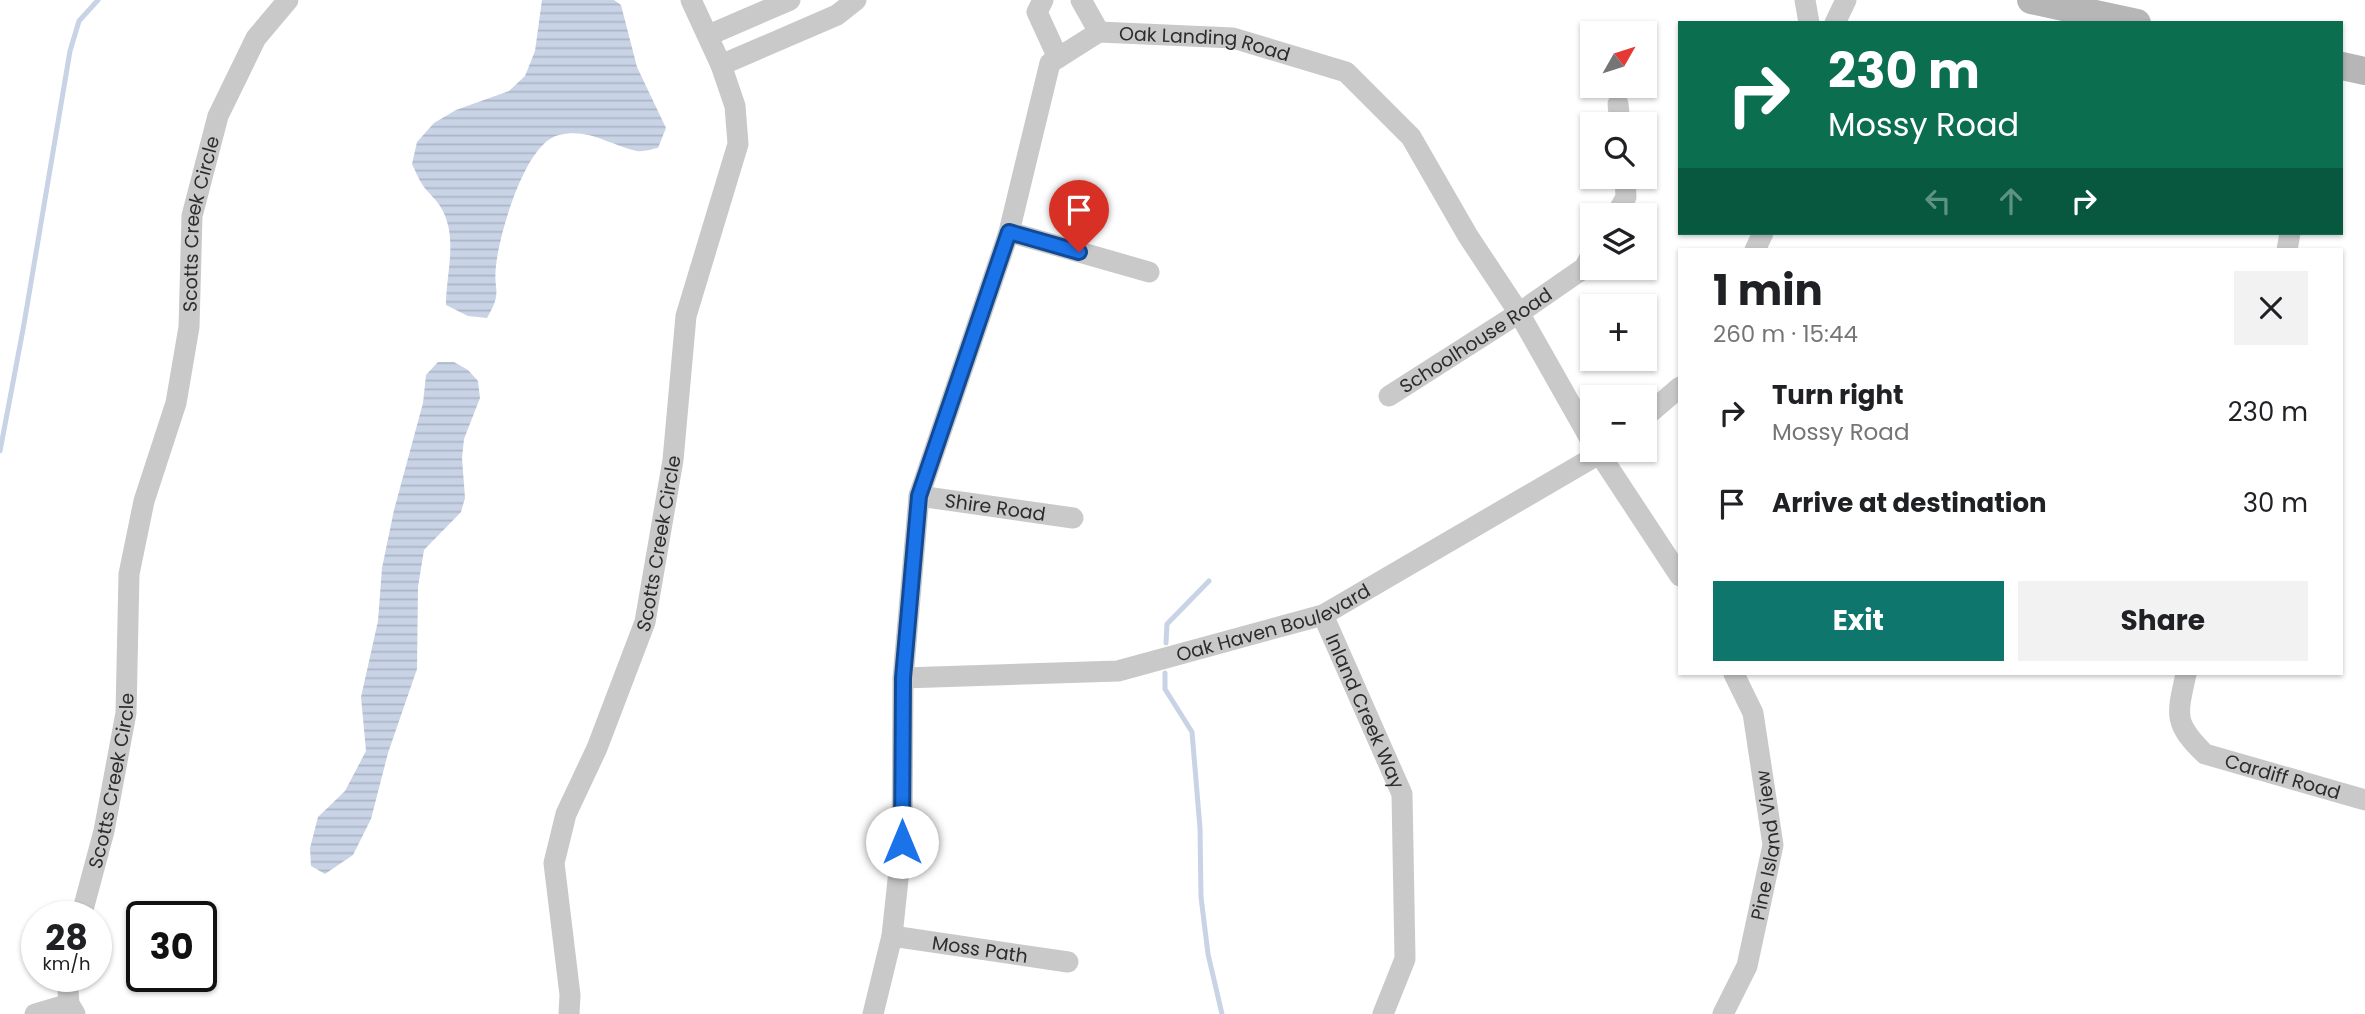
<!DOCTYPE html>
<meta charset="utf-8">
<style>
:root{--surface:#fff;--page:#f2f2f2;--text:#202124;--muted:#757577;--accent:#0f766e}
body{margin:0;font-family:Poppins,sans-serif;background:var(--page);color:var(--text);height:100vh;display:flex;flex-direction:column;font-size:26px;white-space:nowrap}
*{box-sizing:border-box;margin:0}
p{font-size:23px;color:var(--muted)}
.icon{flex:none;width:38px;height:38px;fill:none;stroke:currentColor;stroke-width:2;stroke-linecap:round;stroke-linejoin:round}
.map{position:relative;flex:1;overflow:hidden}
.details{position:absolute;left:1678px;top:248px;width:665px;height:427px;display:flex;flex-direction:column;background:var(--surface);border-radius:0px;box-shadow:0 2px 5px #0004}
.details>*{flex:none}
.hud{position:absolute;left:1678px;top:21px;width:665px;height:214px;border-radius:0px;box-shadow:0 2px 5px #0004;background:#0b6e4f;color:#fff;overflow:hidden}
.needle{width:46px;rotate:51deg}
.tools{position:absolute;left:1580px;top:21px;display:grid;gap:14px}
.tools a{display:grid;place-items:center;width:77px;height:77px;border-radius:0px;background:var(--surface);box-shadow:0 2px 5px #0004;font-size:35px}
.speed{position:absolute;left:21px;top:901px;display:flex;gap:14px;font-size:35px;font-weight:700;text-align:center}
.speed>*{display:grid;place-content:center;width:91px;height:91px;border-radius:50%;background:var(--surface);box-shadow:0 2px 5px #0004;line-height:1}
.speed small{font-size:18px;font-weight:400}
.speed .limit{border:4px solid #111;border-radius:10px;background:#fff;color:#111}
.pin{position:absolute;display:grid;place-items:center;width:60px;height:60px;color:#fff;margin:-72px -30px;border-radius:50% 50% 50% 0;rotate:-45deg;box-shadow:0 0 7px #0007}
.pin .icon{rotate:45deg}
.me{position:absolute;width:77px;margin:-38px;rotate:0deg;stroke-linejoin:round;filter:drop-shadow(0 0 5px #0008)}
.turn{display:flex;align-items:center;gap:24px;height:147px;padding:0 35px;font-size:32px}
.turn .icon{width:91px;height:91px;stroke-width:2.5}
.turn b{display:block;font-size:49px;line-height:60px}
.lanes{display:flex;align-items:center;height:66px;padding:0 35px;background:#0003;justify-content:center;gap:35px;direction:ltr}
.lanes .off{opacity:.35}
.round{display:grid;place-items:center;flex:none;width:74px;height:74px;border-radius:0px;background:var(--page)}
.headline{display:flex;align-items:center;justify-content:space-between;height:119px;padding:0 35px}
h1{font-size:42px;font-weight:700;line-height:52px}
.button{display:flex;gap:14px;margin-top:auto;padding:14px 35px}
.button a{flex:1;height:80px;border-radius:0px;background:var(--accent);color:#fff;font-size:28px;font-weight:700;line-height:80px;text-align:center}
.button a+a{background:var(--page);color:var(--text)}
ul{padding:0;list-style:none}
li{display:flex;align-items:center;gap:21px;height:91px;padding:0 35px}
li div{flex:1}
li b{display:block;font-size:26px}
li em{font-style:normal}
.map>svg:first-child{display:block}
.water{fill:url(#water-rules)}
.lines{fill:none;stroke-linecap:round;stroke-linejoin:round}
.stream{stroke:#c8d3e6;stroke-width:5}
.street{stroke:#c9c9c9;stroke-width:21}
.secondary{stroke:#b6b6b6;stroke-width:28}
.route-casing{stroke:#114b97;stroke-width:18}
.route{stroke:#1a73e8;stroke-width:12}
.labels{text-anchor:middle;dominant-baseline:central;stroke-width:7;stroke-linejoin:round;paint-order:stroke}
.street-label{font-size:19px;fill:#2c2c2c;stroke:#fff}
</style>
<div class="map">
<svg width="2365" height="1014" viewBox="0 0 2365 1014">
<defs>
<pattern id="water-rules" width="6" height="5" patternUnits="userSpaceOnUse" patternTransform="scale(1.75)"><rect width="6" height="5" fill="#c8d3e6"/><path d="M0 2.5h6" fill="none" stroke="#acb5c5"/></pattern>
</defs>
<rect width="100%" height="100%" fill="#fff"/>
<!-- water -->
<path class="water" d="M 542,0 L 614,0 L 621,5 L 637,67 L 666,128 L 658,148 C 652,149 644,152 637,151 C 609,145 589,128 559,135 C 525,142 499,235 496,266 C 493,292 503,291 487,318 L 468,316 L 446,305 C 446,272 459,236 440,206 C 435,198 427,192 422,184 C 418,178 415,170 412,164 L 417,142 L 434,123 L 456,110 L 509,91 L 525,76 L 535,51 Z
M 438,362 L 454,362 L 468,370 L 478,381 L 480,398 L 464,439 L 462,458 L 465,498 L 461,512 L 424,550 L 418,587 L 417,669 L 388,753 L 371,819 L 353,855 L 325,874 L 311,866 L 310,848 L 318,817 L 345,791 L 366,751 L 361,697 L 378,621 L 382,568 L 394,510 L 423,403 L 426,375 Z"/>
<g class="lines">
<!-- stream -->
<path class="stream" d="M 0,451 L 24,324 L 70,51 L 79,21 L 98,0
M 1166,643 L 1167,624 L 1209,581
M 1165,673 L 1165,689 L 1192,732 L 1200,828 L 1201,897 L 1208,954 L 1222,1014"/>
<!-- street -->
<g class="street">
<path d="M 1043,0 L 1037,12 L 1058,58"/>
<path d="M 1081,0 L 1099,32"/>
<path d="M 1805,0 L 1809,23"/>
<path d="M 1835,23 L 1846,0"/>
<path d="M 709,35 L 790,0"/>
<path d="M 721,65 L 837,15 L 856,0"/>
<path d="M 1618,104 L 1620,124"/>
<path d="M 1616,215 L 1626,197 L 1625,177"/>
<path d="M 1009,232 L 1149,272"/>
<path d="M 1755,250 L 1763,233"/>
<path d="M 2287,250 L 2290,233"/>
<path id="s1" d="M 1389,396 L 1519,313 L 1584,268 L 1592,254"/>
<path d="M 1645,417 L 1680,387"/>
<path d="M 1597,450 L 1680,576"/>
<path id="s2" d="M 919,496 L 1073,518"/>
<path id="s3" d="M 1323,615 L 1402,794 L 1405,959 L 1383,1014"/>
<path id="s4" d="M 2186,674 C 2177,715 2173,723 2205,754 L 2365,800"/>
<path id="s5" d="M 903,678 L 1118,671 L 1323,615 L 1606,450"/>
<path id="s6" d="M 81,917 L 104,831 L 126,713 L 129,574 L 144,501 L 176,403 L 189,327 L 192,216 L 218,116 L 256,38 L 288,0"/>
<path id="s7" d="M 892,936 L 1068,962"/>
<path d="M 67,976 L 69,1004 L 75,1014"/>
<path d="M 35,1014 L 69,1004"/>
<path id="s8" d="M 569,1014 L 570,995 L 554,863 L 566,814 L 597,748 L 645,622 L 673,460 L 686,316 L 738,144 L 735,106 L 721,65 L 691,0"/>
<path id="s9" d="M 873,1014 L 892,936 L 902,842 L 903,678 L 919,496 L 1009,232 L 1050,63 L 1099,32 L 1233,38 L 1346,72 L 1411,137 L 1468,236 L 1519,313 L 1592,442"/>
<path id="s10" d="M 1723,1014 L 1747,966 L 1773,845 L 1753,713 L 1734,674"/>
</g>
<!-- secondary -->
<path class="secondary" d="M 2031,0 L 2137,23
M 2342,66 L 2365,71"/>
</g>
<g class="lines">
<defs>
<path id="route" d="M 902,842 L 903,678 L 919,496 L 1009,232 L 1079,252"/>
</defs>
<!-- route casing -->
<use href="#route" class="route-casing"/>
<!-- route -->
<use href="#route" class="route"/>
</g>
<g class="labels">
<!-- street labels -->
<g class="street-label">
<text stroke="none"><textPath href="#s9" startOffset="1139">Oak Landing Road</textPath></text>
<text stroke="none"><textPath href="#s6" startOffset="707">Scotts Creek Circle</textPath></text>
<text stroke="none"><textPath href="#s1" startOffset="103">Schoolhouse Road</textPath></text>
<text stroke="none"><textPath href="#s2" startOffset="77">Shire Road</textPath></text>
<text stroke="none"><textPath href="#s8" startOffset="490">Scotts Creek Circle</textPath></text>
<text stroke="none"><textPath href="#s5" startOffset="378">Oak Haven Boulevard</textPath></text>
<text stroke="none"><textPath href="#s3" startOffset="105">Inland Creek Way</textPath></text>
<text stroke="none"><textPath href="#s4" startOffset="170">Cardiff Road</textPath></text>
<text stroke="none"><textPath href="#s6" startOffset="140">Scotts Creek Circle</textPath></text>
<text stroke="none"><textPath href="#s10" startOffset="177">Pine Island View</textPath></text>
<text stroke="none"><textPath href="#s7" startOffset="89">Moss Path</textPath></text>
</g>
</g>
</svg>
<div class="tools">
<a><svg class="needle" viewBox="-14 -14 28 28"><path d="M0-13l5 13h-10z" fill="#e53935"/><path d="M0 13l5-13h-10z" fill="#757577"/></svg></a>
<a><svg class="icon" aria-label="search" viewBox="0 0 24 24"><circle cx="10" cy="10" r="6"/><path d="M15 15l6 6"/></svg></a>
<a><svg class="icon" aria-label="layers" viewBox="0 0 24 24"><path d="M12 4l9 5-9 5-9-5zM3 14l9 5 9-5"/></svg></a>
<a>+</a>
<a>−</a>
</div>
<div class="speed"><div>28<small>km/h</small></div><div class="limit">30</div></div>
<div class="pin" style="left:1079px;top:252px;background:#d93025"><svg class="icon" aria-label="arrive" viewBox="0 0 24 24"><path d="M6 21V4h12l-3 4 3 4H6"/></svg></div>
<svg class="me" style="left:902px;top:842px" viewBox="-20 -20 40 40"><circle r="19" fill="#fff"/><path d="M0-13L10 11 0 6-10 11z" fill="#1a73e8"/></svg>
<div class="hud">
<div class="turn"><svg class="icon" aria-label="right" viewBox="0 0 24 24"><path d="M7 20v-9h11M14 6l5 5-5 5"/></svg><div><b>230 m</b>Mossy Road</div></div>
<div class="lanes"><svg class="icon off" aria-label="left" viewBox="0 0 24 24"><path d="M17 20v-9H6M10 6l-5 5 5 5"/></svg><svg class="icon off" aria-label="ahead" viewBox="0 0 24 24"><path d="M12 20V5M6 11l6-6 6 6"/></svg><svg class="icon" aria-label="right" viewBox="0 0 24 24"><path d="M7 20v-9h11M14 6l5 5-5 5"/></svg></div>
</div>
<section class="details">
<div class="headline"><div><h1>1 min</h1><p>260 m · 15:44</p></div><a class="round"><svg class="icon" aria-label="close" viewBox="0 0 24 24"><path d="M6 6l12 12M18 6L6 18"/></svg></a></div>
<ul>
<li><svg class="icon" aria-label="right" viewBox="0 0 24 24"><path d="M7 20v-9h11M14 6l5 5-5 5"/></svg><div><b>Turn right</b><p>Mossy Road</p></div><em>230 m</em></li>
<li><svg class="icon" aria-label="arrive" viewBox="0 0 24 24"><path d="M6 21V4h12l-3 4 3 4H6"/></svg><div><b>Arrive at destination</b></div><em>30 m</em></li>
</ul>
<div class="button"><a>Exit</a><a>Share</a></div>
</section>
</div>
